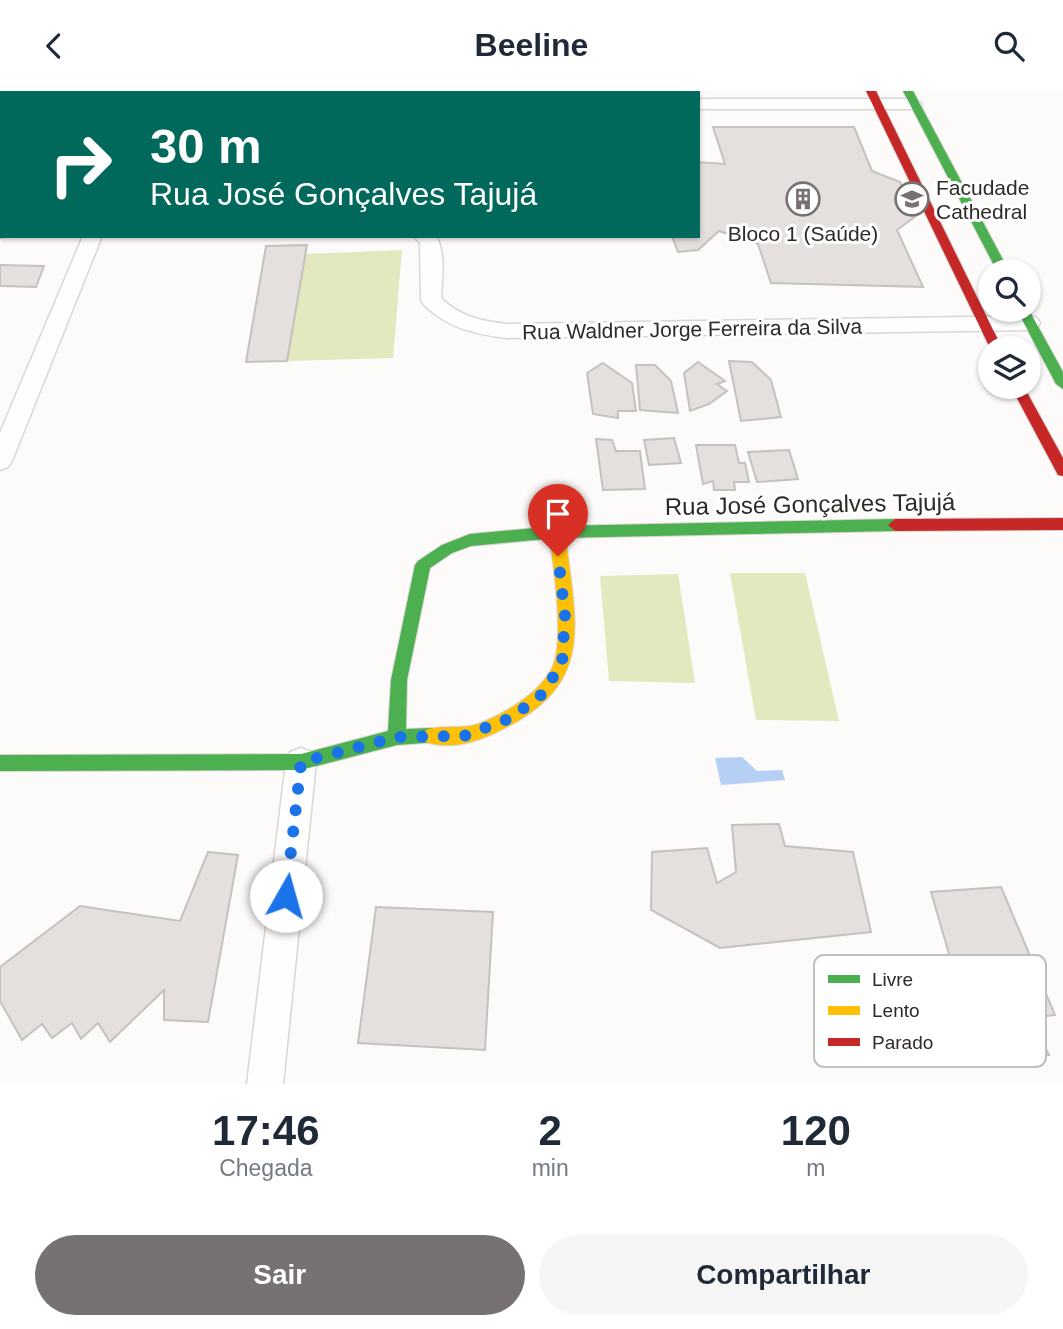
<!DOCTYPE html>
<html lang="pt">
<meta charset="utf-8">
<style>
:root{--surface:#fff;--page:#f6f6f7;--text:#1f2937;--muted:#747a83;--accent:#777271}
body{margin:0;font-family:Helvetica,sans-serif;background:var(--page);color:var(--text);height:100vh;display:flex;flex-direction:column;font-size:26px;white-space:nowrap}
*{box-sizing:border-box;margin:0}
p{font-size:23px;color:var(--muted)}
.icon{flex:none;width:38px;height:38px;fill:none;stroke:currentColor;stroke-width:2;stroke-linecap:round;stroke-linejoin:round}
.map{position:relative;height:993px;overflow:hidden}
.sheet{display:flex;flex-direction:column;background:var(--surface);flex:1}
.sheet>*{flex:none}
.top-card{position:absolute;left:0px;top:0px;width:700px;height:147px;box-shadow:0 2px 5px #0004;background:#00695c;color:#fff;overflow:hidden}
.controls{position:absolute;left:978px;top:168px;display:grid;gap:14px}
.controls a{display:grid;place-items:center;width:63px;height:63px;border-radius:50%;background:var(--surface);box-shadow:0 2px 5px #0004;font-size:35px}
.pin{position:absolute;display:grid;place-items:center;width:60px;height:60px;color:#fff;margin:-72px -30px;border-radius:50% 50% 50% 0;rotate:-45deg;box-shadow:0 0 7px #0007}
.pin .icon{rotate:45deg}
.me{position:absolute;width:77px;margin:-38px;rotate:7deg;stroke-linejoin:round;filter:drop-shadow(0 0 5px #0008)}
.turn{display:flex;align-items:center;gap:24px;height:147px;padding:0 35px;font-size:32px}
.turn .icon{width:91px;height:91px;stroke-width:2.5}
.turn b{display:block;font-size:49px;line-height:60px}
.eta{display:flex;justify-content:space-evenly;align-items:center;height:119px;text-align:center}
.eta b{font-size:42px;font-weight:800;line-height:49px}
.primary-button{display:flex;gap:14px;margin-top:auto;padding:14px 35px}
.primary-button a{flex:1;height:80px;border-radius:42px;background:var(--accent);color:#fff;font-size:28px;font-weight:800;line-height:80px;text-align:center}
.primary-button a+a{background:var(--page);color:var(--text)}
header{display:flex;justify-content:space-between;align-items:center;height:91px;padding:0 35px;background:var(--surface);font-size:32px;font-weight:800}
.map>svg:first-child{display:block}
.green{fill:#e3e8be}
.water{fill:#b6d0f5}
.building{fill:#e5e0de;stroke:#c4c1bf;stroke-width:2}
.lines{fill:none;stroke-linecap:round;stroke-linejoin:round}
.lane-casing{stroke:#dad6d4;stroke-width:3}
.street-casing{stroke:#dad6d4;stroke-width:3}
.fast-casing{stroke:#dad6d4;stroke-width:2}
.slow-casing{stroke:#dad6d4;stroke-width:2}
.jam-casing{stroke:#dad6d4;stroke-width:2}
.lane{fill:#fffefe;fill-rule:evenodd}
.street{fill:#fffefe;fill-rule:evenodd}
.fast{fill:#4caf50;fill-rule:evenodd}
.slow{fill:#ffc107;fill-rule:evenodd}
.jam{fill:#c62828;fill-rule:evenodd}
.route{stroke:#1a73e8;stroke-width:12;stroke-dasharray:0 21.6}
.labels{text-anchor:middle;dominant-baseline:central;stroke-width:6;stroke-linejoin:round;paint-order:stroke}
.far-poi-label{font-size:21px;fill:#2f2927;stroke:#fff;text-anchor:start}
.far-street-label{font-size:21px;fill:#2f2927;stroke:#fff}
.street-label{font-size:24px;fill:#2f2927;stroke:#fff}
.key{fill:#fff;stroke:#c1bfbe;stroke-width:2}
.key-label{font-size:19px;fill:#2f2927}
</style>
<header><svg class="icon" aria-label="back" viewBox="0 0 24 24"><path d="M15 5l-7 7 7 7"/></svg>Beeline<svg class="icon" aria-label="search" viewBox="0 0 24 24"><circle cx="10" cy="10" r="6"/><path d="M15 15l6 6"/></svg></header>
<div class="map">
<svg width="1063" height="993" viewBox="0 0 1063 993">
<rect width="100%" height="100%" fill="#fdfbfa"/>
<!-- green -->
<path class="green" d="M 402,159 L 393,267 L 287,270 L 306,163 Z
M 730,482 L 805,482 L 839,630 L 756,629 Z
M 678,483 L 695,592 L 609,590 L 600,485 Z"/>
<!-- water -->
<path class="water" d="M 742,666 L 757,680 L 782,679 L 785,689 L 721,694 L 715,667 Z"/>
<!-- building -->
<path class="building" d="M 713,36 L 854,36 L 872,80 L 900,91 L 916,125 L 897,139 L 923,196 L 771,192 L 758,153 L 719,140 L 698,159 L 678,161 L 672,145 L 698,145 L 698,71 L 725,73 Z
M 0,42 L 2,42 L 2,113 L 0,113 Z
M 307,154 L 287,270 L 246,271 L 266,155 Z
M 0,174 L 44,175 L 36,196 L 0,195 Z
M 729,270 L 752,271 L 771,289 L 781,326 L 741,330 Z
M 698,271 L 725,290 L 717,293 L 727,300 L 709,313 L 690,320 L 684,282 Z
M 603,272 L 632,292 L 636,320 L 618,320 L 618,327 L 593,323 L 587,282 Z
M 636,274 L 655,274 L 671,290 L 678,322 L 640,319 Z
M 674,347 L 681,372 L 649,374 L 644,349 Z
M 596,348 L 612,349 L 616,360 L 640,360 L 645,398 L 603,399 Z
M 696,354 L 735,354 L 739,372 L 745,372 L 749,391 L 734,391 L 735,399 L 714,399 L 713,390 L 703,393 Z
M 789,359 L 798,388 L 757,391 L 748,361 Z
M 779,733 L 785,755 L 853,761 L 871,841 L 720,857 L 651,819 L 652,761 L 707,757 L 717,792 L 736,781 L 732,734 Z
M 208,761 L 238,764 L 208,931 L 164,929 L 164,899 L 110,951 L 98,932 L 81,948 L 72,932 L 52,947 L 42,933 L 22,949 L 0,910 L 0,876 L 80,815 L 180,830 Z
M 1001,796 L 1055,924 L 1031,927 L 1049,964 L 979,966 L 931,801 Z
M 376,816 L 493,821 L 485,959 L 358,952 Z"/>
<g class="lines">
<defs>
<path id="lane" d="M 277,0 L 285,0 L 285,2 L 277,2 Z"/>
<path id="street" d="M 390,0 L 406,0 L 406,2 L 390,2 Z
M 698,8 L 914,8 L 922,13 L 914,18 L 698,18 Z
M 0,12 L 2,12 L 2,22 L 0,22 Z
M 0,135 L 2,145 L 8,145 L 0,147 Z
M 83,145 L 102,145 L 12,370 L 8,376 L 0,379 L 0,342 Z
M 413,145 L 436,145 C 446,162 442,188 441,207 C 461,226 481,230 507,233 L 1030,225 L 1037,227 L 1040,232 L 1037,237 L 1030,239 L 507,247 C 474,243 448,237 424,214 L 421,209 L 420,152 Z
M 301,657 L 312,661 L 316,671 L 283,993 L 247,993 L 286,671 L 290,661 Z"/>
<path id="fast" d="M 903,0 L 913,0 L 1009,180 L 997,180 Z
M 1017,219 L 1029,219 L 1063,281 L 1063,298 L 1056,293 Z
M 895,428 L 902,434 L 895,440 L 557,447 L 471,455 L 452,462 L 430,477 L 407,589 L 406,638 L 432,637 L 438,639 L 441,645 L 438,651 L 397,654 L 301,679 L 0,680 L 0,664 L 301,663 L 388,640 L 391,589 L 415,474 L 418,470 L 442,454 L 470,443 L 557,435 Z"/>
<path id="slow" d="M 557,435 L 565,441 C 575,532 598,593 499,640 C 477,651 450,659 426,651 L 423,645 L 426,639 C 442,633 461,639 478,633 C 504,623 537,604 551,579 C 566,553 553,473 549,441 Z"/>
<path id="jam" d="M 866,0 L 876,0 L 1002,257 L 990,257 Z
M 1011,296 L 1024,296 L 1063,367 L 1063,385 L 1058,384 Z
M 1063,427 L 1063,439 L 895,440 L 888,434 L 895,428 Z"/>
</defs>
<!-- lane casing -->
<use href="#lane" class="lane-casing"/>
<!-- street casing -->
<use href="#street" class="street-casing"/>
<!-- fast casing -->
<use href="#fast" class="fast-casing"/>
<!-- slow casing -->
<use href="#slow" class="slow-casing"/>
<!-- jam casing -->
<use href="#jam" class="jam-casing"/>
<!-- lane -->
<use href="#lane" class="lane"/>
<!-- street -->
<use href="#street" class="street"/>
<!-- fast -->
<use href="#fast" class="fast"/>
<!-- slow -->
<use href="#slow" class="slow"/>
<!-- jam -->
<use href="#jam" class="jam"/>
</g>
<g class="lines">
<!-- route -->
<path class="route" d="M 286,805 L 301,671 L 397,646 L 464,645 L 511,627 L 541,604 L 562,573 L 565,525 L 558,465"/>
</g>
<!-- icons -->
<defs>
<symbol id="building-ring" viewBox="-11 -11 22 22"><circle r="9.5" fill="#fff" stroke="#777271" stroke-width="1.5"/><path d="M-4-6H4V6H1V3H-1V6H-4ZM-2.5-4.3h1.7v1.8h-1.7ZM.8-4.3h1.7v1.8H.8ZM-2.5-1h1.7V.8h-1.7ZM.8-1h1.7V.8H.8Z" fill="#777271"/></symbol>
<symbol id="university-ring" viewBox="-11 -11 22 22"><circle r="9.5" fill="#fff" stroke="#777271" stroke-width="1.5"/><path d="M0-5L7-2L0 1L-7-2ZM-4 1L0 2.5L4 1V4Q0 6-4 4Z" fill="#777271"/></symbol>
</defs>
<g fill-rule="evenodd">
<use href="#building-ring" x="784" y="89" width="38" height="38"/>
<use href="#university-ring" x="893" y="89" width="38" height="38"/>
</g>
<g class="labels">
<!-- far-poi labels -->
<g class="far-poi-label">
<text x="936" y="96">Facudade<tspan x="936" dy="24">Cathedral</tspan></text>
<text x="803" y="142" text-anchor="middle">Bloco 1 (Saúde)</text>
</g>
<!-- far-street labels -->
<g class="far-street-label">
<text transform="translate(692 238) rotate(-1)">Rua Waldner Jorge Ferreira da Silva</text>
</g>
<!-- street labels -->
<g class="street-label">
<text transform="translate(810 413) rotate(-1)">Rua José Gonçalves Tajujá</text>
</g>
</g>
<!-- legend -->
<rect x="814" y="864" width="232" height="112" rx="10" class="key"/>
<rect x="828" y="884" width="32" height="8" fill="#4caf50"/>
<rect x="828" y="915" width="32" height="9" fill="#ffc107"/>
<rect x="828" y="947" width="32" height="8" fill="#c62828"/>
<g class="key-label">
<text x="872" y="895">Livre</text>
<text x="872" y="926">Lento</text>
<text x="872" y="958">Parado</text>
</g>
</svg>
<div class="controls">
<a><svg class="icon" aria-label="search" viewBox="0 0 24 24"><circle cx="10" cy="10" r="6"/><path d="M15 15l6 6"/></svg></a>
<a><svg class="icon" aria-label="layers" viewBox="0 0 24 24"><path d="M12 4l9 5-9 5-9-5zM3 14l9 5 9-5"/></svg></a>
</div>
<div class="pin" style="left:558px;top:465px;background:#d93025"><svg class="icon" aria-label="arrive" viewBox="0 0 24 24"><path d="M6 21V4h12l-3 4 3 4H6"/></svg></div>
<svg class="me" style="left:286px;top:805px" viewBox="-20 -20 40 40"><circle r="19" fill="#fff"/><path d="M0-13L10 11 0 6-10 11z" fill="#1a73e8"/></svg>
<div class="top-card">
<div class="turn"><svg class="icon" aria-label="right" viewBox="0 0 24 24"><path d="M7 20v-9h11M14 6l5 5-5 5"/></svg><div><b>30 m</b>Rua José Gonçalves Tajujá</div></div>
</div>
</div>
<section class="sheet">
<div class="eta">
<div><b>17:46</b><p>Chegada</p></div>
<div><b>2</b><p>min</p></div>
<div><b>120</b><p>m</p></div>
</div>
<div class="primary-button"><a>Sair</a><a>Compartilhar</a></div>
</section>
